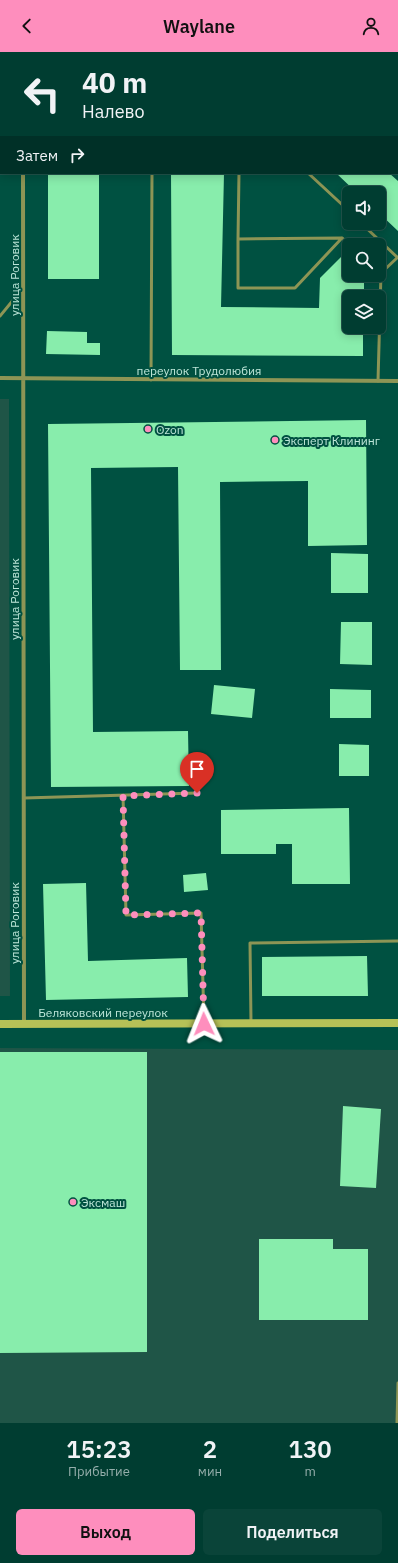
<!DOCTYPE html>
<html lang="ru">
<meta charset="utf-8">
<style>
:root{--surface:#003d31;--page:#0a4439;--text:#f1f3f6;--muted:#95aeab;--line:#22564d;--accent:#fe8ebd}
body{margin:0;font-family:"IBM Plex Sans",sans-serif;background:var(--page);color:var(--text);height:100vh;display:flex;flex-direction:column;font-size:15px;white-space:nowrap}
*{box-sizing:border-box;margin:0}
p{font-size:13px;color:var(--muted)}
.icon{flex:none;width:22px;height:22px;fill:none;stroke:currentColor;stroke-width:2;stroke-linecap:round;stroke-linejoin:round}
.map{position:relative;height:1371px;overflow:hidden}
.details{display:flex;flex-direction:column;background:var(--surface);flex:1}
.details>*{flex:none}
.top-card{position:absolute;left:0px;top:0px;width:398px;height:122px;box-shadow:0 2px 10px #0003,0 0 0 1px var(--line);background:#003d31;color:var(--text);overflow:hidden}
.buttons{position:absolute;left:342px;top:134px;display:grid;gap:8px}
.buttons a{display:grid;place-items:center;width:44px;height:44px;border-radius:6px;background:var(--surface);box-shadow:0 2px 10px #0003,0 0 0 1px var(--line);font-size:20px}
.pin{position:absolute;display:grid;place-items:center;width:34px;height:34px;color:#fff;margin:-41px -17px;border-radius:50% 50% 50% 0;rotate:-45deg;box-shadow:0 0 4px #0007}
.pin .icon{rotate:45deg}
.me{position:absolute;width:44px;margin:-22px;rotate:358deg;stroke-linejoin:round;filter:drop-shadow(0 0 3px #0008)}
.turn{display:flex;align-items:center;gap:14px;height:84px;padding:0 16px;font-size:18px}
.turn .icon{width:52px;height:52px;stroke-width:2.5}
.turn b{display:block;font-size:28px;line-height:34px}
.then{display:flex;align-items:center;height:38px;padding:0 16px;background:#0003;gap:8px;font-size:15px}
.eta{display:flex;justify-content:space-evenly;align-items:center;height:68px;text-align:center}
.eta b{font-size:24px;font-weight:600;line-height:28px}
.button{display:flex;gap:8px;margin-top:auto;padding:8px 16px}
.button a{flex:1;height:46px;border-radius:6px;background:var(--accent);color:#111;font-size:16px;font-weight:600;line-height:46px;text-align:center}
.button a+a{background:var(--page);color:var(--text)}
header{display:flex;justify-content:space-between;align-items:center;height:52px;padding:0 16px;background:var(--accent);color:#111;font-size:18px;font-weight:600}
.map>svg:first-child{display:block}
.built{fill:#1f5547}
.building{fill:#88edac}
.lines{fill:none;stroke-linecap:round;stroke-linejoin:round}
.lane{stroke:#8d9555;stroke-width:3}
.street{stroke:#8d9555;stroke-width:4}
.secondary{stroke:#b6c157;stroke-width:8}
.route{stroke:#fe8ebd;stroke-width:7;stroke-dasharray:0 12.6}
.poi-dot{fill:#fe8ebd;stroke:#005141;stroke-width:1.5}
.labels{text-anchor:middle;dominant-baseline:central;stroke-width:4;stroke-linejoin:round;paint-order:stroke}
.street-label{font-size:12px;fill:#bde6d9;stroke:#005141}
.poi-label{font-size:12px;fill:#bde6d9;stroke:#005141;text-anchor:start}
</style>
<header><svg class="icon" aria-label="back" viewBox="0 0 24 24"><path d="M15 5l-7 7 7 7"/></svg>Waylane<svg class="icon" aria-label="person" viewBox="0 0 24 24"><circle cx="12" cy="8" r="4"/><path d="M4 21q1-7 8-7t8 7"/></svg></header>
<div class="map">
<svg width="398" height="1371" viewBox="0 0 398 1371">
<rect width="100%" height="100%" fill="#005141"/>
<!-- built -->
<path class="built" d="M 0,347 L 9,347 L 10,944 L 0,944 Z
M 0,996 L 398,998 L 398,1371 L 0,1371 Z"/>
<!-- building -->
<path class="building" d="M 48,121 L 99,121 L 99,227 L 48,227 Z
M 171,121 L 224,121 L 221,255 L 319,256 L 320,226 L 342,204 L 349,210 L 349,223 L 362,223 L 364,225 L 364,245 L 349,245 L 349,275 L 363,275 L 363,304 L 172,303 Z
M 336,121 L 389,121 L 398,129 L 398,179 L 379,161 L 379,141 L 357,141 Z
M 47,279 L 87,280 L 87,291 L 100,291 L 100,303 L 46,302 Z
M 366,368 L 367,493 L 308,494 L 308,429 L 220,430 L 221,618 L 180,618 L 178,415 L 91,416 L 93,680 L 188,679 L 189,734 L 51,735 L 48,372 Z
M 331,501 L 368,502 L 368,541 L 331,541 Z
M 341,570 L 372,570 L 372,613 L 340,612 Z
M 214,633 L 255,637 L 252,666 L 211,662 Z
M 330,637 L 371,638 L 371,666 L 330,666 Z
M 339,692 L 369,693 L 369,724 L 339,724 Z
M 349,756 L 350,832 L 292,832 L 292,792 L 276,792 L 276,802 L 221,802 L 221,758 Z
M 206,821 L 208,838 L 184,840 L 183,823 Z
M 86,831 L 88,909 L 187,906 L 188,945 L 46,948 L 43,832 Z
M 367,904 L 368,944 L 262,944 L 262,905 Z
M 0,1000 L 147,1000 L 147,1300 L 0,1301 Z
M 343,1054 L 381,1057 L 376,1136 L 340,1134 Z
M 259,1187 L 333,1187 L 333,1197 L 368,1197 L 368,1268 L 259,1268 Z"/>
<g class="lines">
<!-- lane -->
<path class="lane" d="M 286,0 L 286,1
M 152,1 L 152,0
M 240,1 L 240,0
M 374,1 L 374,0
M 397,84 L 398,85
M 239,121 L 238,187 L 342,186 L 350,193
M 308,121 L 349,159
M 361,171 L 397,205
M 238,187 L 238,236 L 295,236 L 342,186
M 379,219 L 381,221 L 398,205
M 0,264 L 23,236
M 151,328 L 152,121
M 378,329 L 381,221
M 123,743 L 126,863 L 201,861 L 204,970
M 24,746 L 197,741
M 251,970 L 250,891 L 398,889
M 397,1371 L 398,1331"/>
<!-- street -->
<path class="street" d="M 22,0 L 22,1
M 23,121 L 24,972
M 0,326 L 398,329"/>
<!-- secondary -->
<path class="secondary" d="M 0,972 L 398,971"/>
</g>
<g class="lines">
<!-- route -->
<path class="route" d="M 197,741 L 123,744 L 126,863 L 201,861 L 204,972"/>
</g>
<!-- markers -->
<g class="poi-dot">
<circle cx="148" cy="377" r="4"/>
<circle cx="275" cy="388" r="4"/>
<circle cx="73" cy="1150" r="4"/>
</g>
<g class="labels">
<!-- street labels -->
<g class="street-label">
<text transform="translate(14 223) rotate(-90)">улица Роговик</text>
<text x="199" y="318">переулок Трудолюбия</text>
<text transform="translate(14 547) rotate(-90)">улица Роговик</text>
<text transform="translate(14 871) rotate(-90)">улица Роговик</text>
<text x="103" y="960">Беляковский переулок</text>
</g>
<!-- poi labels -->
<g class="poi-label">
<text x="156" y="377">Ozon</text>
<text x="283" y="388">Эксперт Клининг</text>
<text x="81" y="1150">Эксмаш</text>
</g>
</g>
</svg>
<div class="buttons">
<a><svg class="icon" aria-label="sound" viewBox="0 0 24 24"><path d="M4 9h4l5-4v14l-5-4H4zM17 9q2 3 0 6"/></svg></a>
<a><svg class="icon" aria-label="search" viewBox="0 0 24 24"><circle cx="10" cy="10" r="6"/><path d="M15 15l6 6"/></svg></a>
<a><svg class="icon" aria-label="layers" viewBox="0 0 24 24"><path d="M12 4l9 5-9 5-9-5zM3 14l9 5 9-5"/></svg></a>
</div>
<div class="pin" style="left:197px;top:741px;background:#d93025"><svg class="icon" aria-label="arrive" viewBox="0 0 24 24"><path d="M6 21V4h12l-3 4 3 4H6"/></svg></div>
<svg class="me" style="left:204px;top:972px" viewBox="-20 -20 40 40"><path d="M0-17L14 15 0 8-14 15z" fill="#fe8ebd" stroke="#fff" stroke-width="4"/></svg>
<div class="top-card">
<div class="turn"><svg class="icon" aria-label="left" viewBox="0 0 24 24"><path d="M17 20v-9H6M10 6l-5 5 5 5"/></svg><div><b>40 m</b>Налево</div></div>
<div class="then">Затем<svg class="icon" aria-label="right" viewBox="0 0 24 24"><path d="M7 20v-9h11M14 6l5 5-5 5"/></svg></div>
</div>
</div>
<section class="details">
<div class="eta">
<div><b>15:23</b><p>Прибытие</p></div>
<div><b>2</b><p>мин</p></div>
<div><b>130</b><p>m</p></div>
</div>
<div class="button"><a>Выход</a><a>Поделиться</a></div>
</section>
